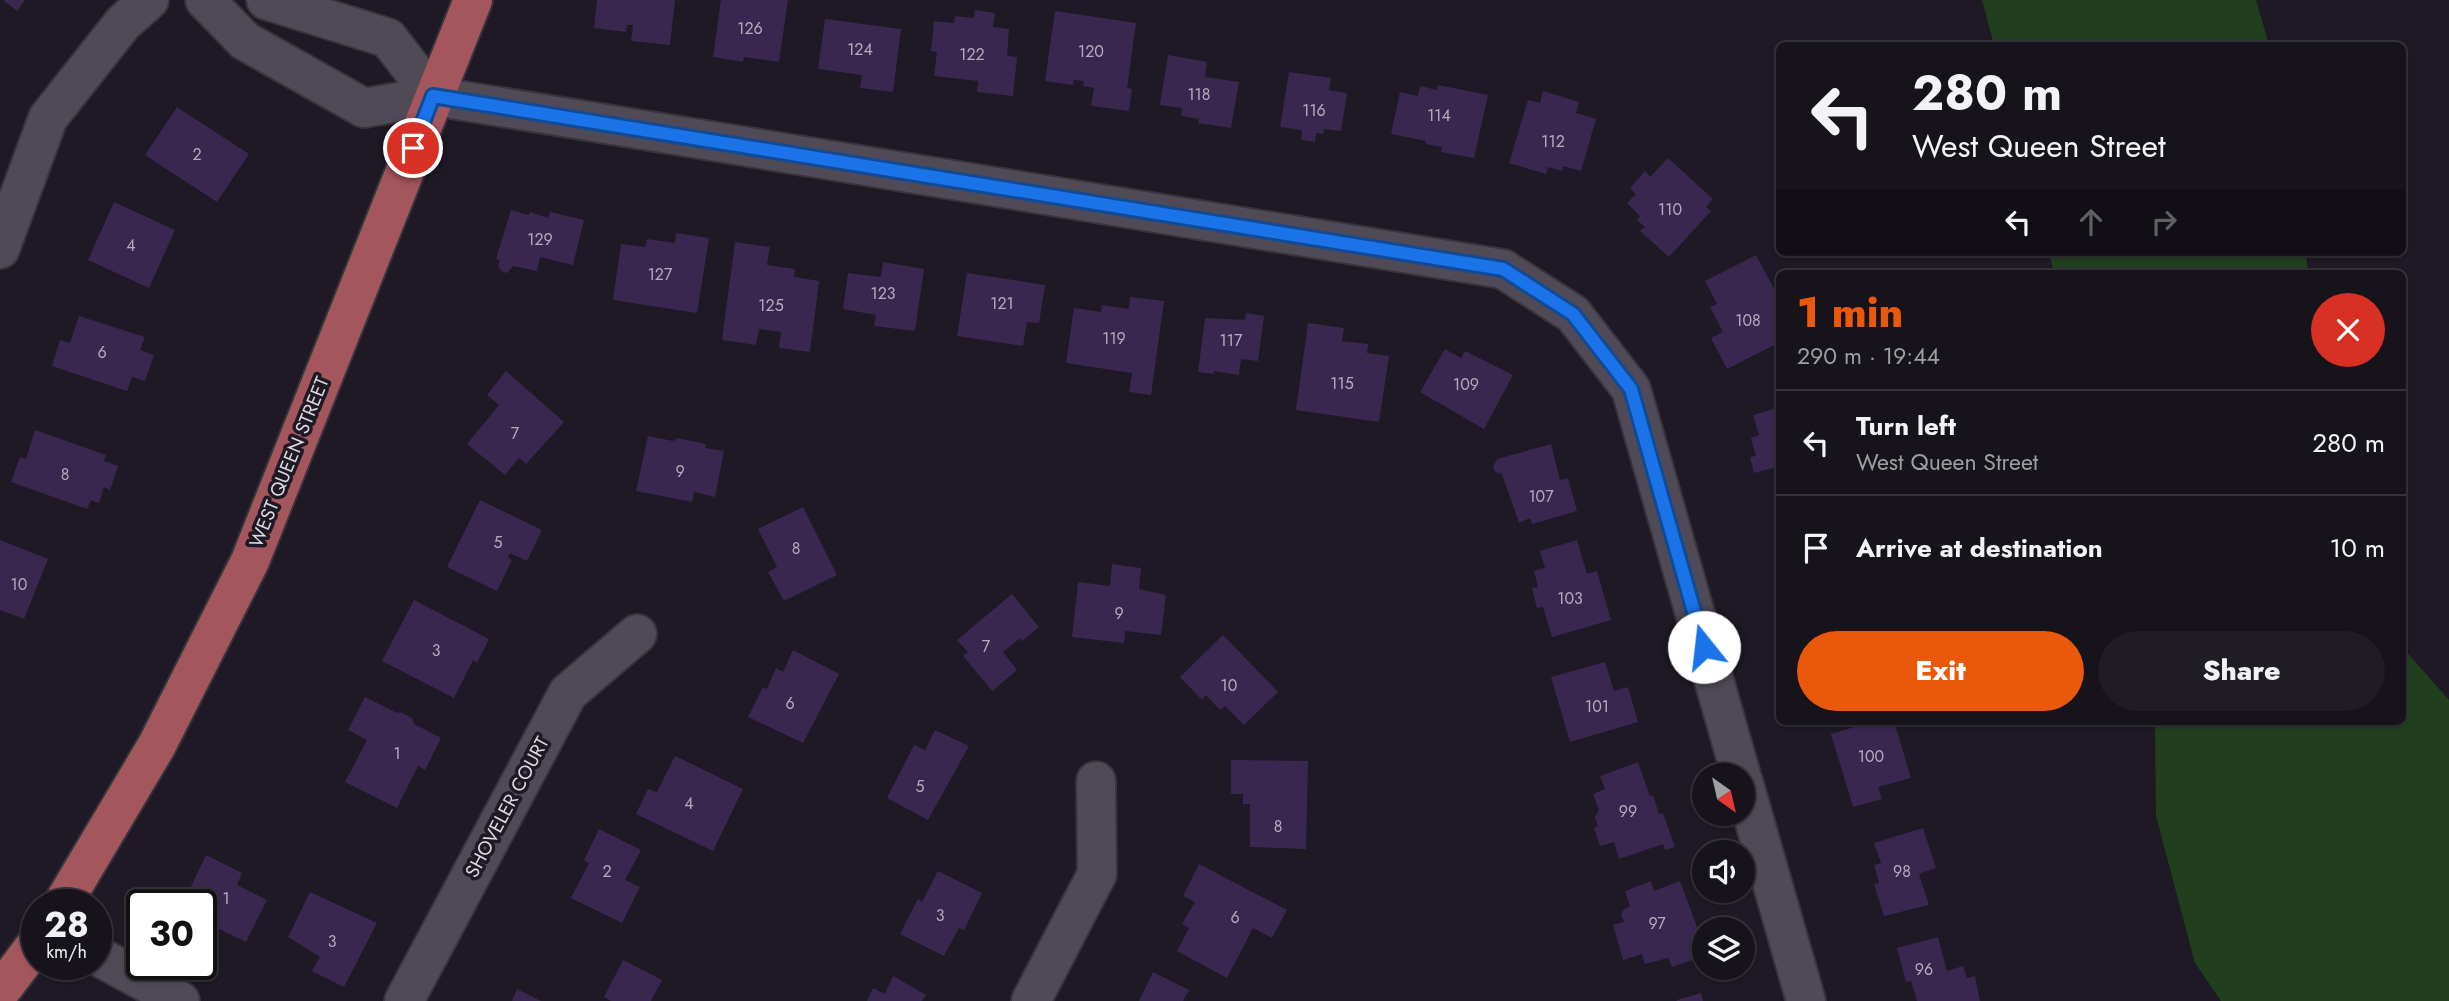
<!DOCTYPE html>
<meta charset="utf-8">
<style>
:root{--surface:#16131b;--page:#1f1c24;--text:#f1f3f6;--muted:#9e9ea3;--line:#35323a;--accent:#ea580c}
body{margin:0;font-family:Jost,sans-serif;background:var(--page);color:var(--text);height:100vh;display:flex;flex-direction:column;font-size:26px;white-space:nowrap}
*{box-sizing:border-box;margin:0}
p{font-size:23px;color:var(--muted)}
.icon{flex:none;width:38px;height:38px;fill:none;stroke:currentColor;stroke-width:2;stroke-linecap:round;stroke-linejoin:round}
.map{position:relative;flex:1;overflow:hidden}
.drawer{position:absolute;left:1776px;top:270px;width:630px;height:455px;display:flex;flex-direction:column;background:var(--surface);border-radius:10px;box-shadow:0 2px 5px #0004,0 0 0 2px var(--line)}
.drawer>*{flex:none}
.hud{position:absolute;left:1776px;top:42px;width:630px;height:214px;border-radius:10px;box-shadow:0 2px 5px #0004,0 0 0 2px var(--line);background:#16131b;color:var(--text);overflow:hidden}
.needle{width:46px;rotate:146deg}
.fabs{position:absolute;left:1692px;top:763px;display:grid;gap:14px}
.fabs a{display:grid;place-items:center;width:63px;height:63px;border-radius:50%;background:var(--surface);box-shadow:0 2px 5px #0004,0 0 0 2px var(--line);font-size:35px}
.speed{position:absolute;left:21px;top:889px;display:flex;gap:14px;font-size:35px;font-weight:700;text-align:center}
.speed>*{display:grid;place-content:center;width:91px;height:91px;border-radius:50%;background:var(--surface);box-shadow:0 2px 5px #0004,0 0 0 2px var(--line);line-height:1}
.speed small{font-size:18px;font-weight:400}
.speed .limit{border:4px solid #111;border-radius:10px;background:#fff;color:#111}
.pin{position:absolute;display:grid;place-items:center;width:60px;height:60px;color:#fff;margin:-30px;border:4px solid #fff;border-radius:50%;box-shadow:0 2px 7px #0007}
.me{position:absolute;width:77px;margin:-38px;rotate:344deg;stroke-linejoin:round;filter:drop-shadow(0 0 5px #0008)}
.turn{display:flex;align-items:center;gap:24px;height:147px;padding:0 21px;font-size:32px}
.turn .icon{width:91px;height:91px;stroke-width:2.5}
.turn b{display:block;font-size:49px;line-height:60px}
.lanes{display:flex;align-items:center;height:66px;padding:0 21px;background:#0003;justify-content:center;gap:35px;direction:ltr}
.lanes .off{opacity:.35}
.round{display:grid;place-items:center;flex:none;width:74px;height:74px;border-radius:37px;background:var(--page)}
.headline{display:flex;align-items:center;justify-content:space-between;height:119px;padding:0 21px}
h1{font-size:42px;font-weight:800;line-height:52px;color:var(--accent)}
.cta{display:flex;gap:14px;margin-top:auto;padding:14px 21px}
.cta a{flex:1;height:80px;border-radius:42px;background:var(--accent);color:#fff;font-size:28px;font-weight:800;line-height:80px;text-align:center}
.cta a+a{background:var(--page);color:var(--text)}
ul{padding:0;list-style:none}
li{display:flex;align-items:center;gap:21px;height:105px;padding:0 21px;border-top:2px solid var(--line)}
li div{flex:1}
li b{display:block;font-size:26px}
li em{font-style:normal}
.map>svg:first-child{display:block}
.green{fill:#213f1d}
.building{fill:#3a2750}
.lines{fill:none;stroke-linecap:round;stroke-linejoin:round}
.minor-casing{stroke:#37343c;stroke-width:42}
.major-casing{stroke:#37343c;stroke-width:42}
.minor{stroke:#4f4a56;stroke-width:38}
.major{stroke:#a4565d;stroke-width:38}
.route-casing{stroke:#114b97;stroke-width:18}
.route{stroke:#1a73e8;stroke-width:12}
.labels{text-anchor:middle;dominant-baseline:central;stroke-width:7;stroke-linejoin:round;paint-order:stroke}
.number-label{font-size:16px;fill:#b4acbd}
.street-label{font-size:19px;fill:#dcd9e1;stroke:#1e1924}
</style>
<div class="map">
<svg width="2449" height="1001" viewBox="0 0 2449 1001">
<rect width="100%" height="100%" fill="#1e1924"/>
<!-- green -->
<path class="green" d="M 1982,0 L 2256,0 L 2269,45 L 1994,45 Z
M 2049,252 L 2306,252 L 2308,273 L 2054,273 Z
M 2403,648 L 2449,700 L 2449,1001 L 2221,1001 L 2195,963 L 2156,816 L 2155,721 L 2403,721 Z"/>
<!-- building -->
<path class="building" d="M 3,0 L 25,0 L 17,11 Z
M 597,0 L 675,0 L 670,45 L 631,41 L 633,25 L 627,25 L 626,32 L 594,28 Z
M 721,0 L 788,0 L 779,62 L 744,57 L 743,62 L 713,57 Z
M 975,10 L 995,13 L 993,27 L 1009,29 L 1007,56 L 1017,57 L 1013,96 L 977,92 L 978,81 L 934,76 L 937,52 L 931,51 L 934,21 L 954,23 L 955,16 L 974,18 Z
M 1055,11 L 1136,23 L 1127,88 L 1132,89 L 1129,111 L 1091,106 L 1094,88 L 1083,86 L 1084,81 L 1074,80 L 1073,85 L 1045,81 Z
M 825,19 L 901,29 L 893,92 L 860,88 L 862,75 L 818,69 Z
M 1168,55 L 1207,62 L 1205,77 L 1239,82 L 1231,128 L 1198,123 L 1199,119 L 1181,116 L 1182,108 L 1160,105 Z
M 1289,72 L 1331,78 L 1329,90 L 1347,93 L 1341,131 L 1324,129 L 1323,134 L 1316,133 L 1315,142 L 1301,140 L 1302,130 L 1280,127 Z
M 1438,85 L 1488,95 L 1474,158 L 1441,152 L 1442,147 L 1426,144 L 1426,141 L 1391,134 L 1400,92 L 1418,96 L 1420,86 L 1437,90 Z
M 1543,91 L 1579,102 L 1576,113 L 1596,119 L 1581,171 L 1563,166 L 1562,171 L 1548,167 L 1546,174 L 1509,163 L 1528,100 L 1540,103 Z
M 177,107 L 249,154 L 217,202 L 145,155 Z
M 1668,158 L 1713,199 L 1706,207 L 1711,211 L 1669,257 L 1640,231 L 1645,227 L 1637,220 L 1640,216 L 1627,203 L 1636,194 L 1630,188 L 1645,171 L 1650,177 Z
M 114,202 L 175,230 L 149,288 L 88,260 Z
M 511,210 L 529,215 L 530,212 L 548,218 L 550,212 L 584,220 L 573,265 L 540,257 L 537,271 L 513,266 L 507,273 L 501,271 L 498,266 L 500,260 L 496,259 Z
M 676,233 L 709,238 L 697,313 L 613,300 L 621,244 L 645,247 L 647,239 L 675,243 Z
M 735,242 L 770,247 L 767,265 L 795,269 L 794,277 L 819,281 L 810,352 L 779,348 L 781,332 L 759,329 L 756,345 L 722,340 Z
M 1756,255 L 1780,300 L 1780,342 L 1727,369 L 1711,338 L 1723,332 L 1710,307 L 1717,304 L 1705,281 Z
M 883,262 L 924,269 L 915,331 L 874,326 L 876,315 L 843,309 L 848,273 L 881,277 Z
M 967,273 L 1045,285 L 1039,323 L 1027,322 L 1023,346 L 957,336 Z
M 1130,297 L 1164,301 L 1151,395 L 1129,392 L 1132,373 L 1066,363 L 1074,308 L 1101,312 L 1102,305 L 1129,309 Z
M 1246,313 L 1264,316 L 1258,361 L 1241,359 L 1239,375 L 1214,371 L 1214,374 L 1198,372 L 1205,318 L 1245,320 Z
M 79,316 L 145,337 L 140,350 L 154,355 L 145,381 L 132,377 L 127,391 L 52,366 L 60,340 L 70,343 Z
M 1308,323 L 1344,328 L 1342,341 L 1368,344 L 1367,353 L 1389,356 L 1379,422 L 1296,410 Z
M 1445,349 L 1461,358 L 1465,351 L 1513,375 L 1484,429 L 1420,392 Z
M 506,371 L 564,422 L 526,464 L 519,458 L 505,475 L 467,444 L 499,405 L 487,395 Z
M 1780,407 L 1780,466 L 1754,473 L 1750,457 L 1756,456 L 1751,438 L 1759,435 L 1753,415 Z
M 35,430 L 106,455 L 104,461 L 118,466 L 110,490 L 104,487 L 99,503 L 91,500 L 87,509 L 11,482 L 20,457 L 26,459 Z
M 648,436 L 673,441 L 677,438 L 706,444 L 705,448 L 724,451 L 715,497 L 694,492 L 692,502 L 636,491 Z
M 1551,444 L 1560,480 L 1568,478 L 1577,511 L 1532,524 L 1530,518 L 1519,523 L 1502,474 L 1495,472 L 1493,467 L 1497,459 Z
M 480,500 L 542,530 L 527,561 L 510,553 L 508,557 L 512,560 L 497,591 L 447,567 Z
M 803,507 L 837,575 L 784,601 L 768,572 L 777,567 L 758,529 Z
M 0,540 L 48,559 L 24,619 L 0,610 Z
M 1577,540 L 1587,574 L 1597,571 L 1611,620 L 1552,637 L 1543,607 L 1537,608 L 1532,588 L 1538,587 L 1534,571 L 1545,568 L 1540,551 Z
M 1112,564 L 1141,568 L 1139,589 L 1166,595 L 1161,635 L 1125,631 L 1124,643 L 1072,637 L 1078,582 L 1110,586 Z
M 1012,594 L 1039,627 L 1022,641 L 1020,638 L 1003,652 L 1017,670 L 992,691 L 963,656 L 968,652 L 957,640 Z
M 414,600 L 489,639 L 477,663 L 473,660 L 454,698 L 382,661 Z
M 1223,635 L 1278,692 L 1244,725 L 1225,706 L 1220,710 L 1206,695 L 1202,700 L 1180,677 Z
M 793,650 L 839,674 L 803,743 L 748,717 L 763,687 L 767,689 L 776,668 L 783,672 Z
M 1605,662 L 1614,691 L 1628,687 L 1638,722 L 1570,742 L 1551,677 Z
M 365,697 L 397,713 L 400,712 L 412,718 L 414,724 L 441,738 L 425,770 L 418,766 L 397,808 L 345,782 L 367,740 L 348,730 Z
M 1874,721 L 1894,721 L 1911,778 L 1878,787 L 1882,799 L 1853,807 L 1831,734 Z
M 935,730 L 969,746 L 928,820 L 887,798 L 914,745 L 925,750 Z
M 675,756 L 743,789 L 713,851 L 636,814 L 648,789 L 657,792 Z
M 1231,760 L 1308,761 L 1306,849 L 1250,847 L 1250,804 L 1243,804 L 1243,794 L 1231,794 Z
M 1638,762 L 1650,796 L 1653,795 L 1659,814 L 1663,813 L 1675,847 L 1665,850 L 1663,844 L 1619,859 L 1614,842 L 1600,846 L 1594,828 L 1598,826 L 1595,817 L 1599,810 L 1593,794 L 1605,789 L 1600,776 Z
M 1923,828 L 1936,868 L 1919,874 L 1929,905 L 1884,916 L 1874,884 L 1879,883 L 1874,865 L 1881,863 L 1874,843 Z
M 599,829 L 641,850 L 625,880 L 640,887 L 622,923 L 571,898 L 589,863 L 584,860 Z
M 206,855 L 242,873 L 237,885 L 267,900 L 246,942 L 213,926 L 217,919 L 203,913 L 206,907 L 186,897 Z
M 1199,864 L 1287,910 L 1272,938 L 1253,928 L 1227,978 L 1177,951 L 1189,928 L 1182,924 L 1195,902 L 1183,896 Z
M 938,871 L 982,893 L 964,930 L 959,928 L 944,956 L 900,934 L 918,899 L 922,902 Z
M 1651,881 L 1654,891 L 1680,881 L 1704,946 L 1704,956 L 1672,967 L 1668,958 L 1645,964 L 1642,954 L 1623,960 L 1613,925 L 1624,922 L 1621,914 L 1624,909 L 1630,907 L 1625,891 Z
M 310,892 L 377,923 L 344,987 L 312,971 L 320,957 L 288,937 Z
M 1938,937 L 1947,971 L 1963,966 L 1967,978 L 1975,976 L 1980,1001 L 1917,1001 L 1911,981 L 1906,982 L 1897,948 Z
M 623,960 L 662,980 L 651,1001 L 611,1001 L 604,997 Z
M 1153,972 L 1189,990 L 1183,1001 L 1139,1001 Z
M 893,976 L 926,995 L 922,1001 L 867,1001 L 873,988 L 885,994 Z
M 517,989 L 541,1001 L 512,1001 Z
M 1701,993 L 1703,1001 L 1677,1001 L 1677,1000 Z"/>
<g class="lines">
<defs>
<path id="minor" d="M 205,0 L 245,41 L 364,108 L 433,96 L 1503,269 L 1573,314 L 1631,389 L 1741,775
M 266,0 L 388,38 L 433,96
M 0,249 L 48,118 L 123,23 L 149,0
M 1743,781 L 1806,1001
M 96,955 L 180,1001
M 404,1001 L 568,693 L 637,634
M 1031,1001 L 1097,874 L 1096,781"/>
<path id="major" d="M 62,905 L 157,745 L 250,561 L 473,0
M 0,992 L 37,943"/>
</defs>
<!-- minor casing -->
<use href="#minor" class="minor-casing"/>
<!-- major casing -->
<use href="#major" class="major-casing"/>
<!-- minor -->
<use href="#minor" class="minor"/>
<!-- major -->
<use href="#major" class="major"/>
</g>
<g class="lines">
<defs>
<path id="route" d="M 413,148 L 433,96 L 1503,269 L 1573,314 L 1631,389 L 1704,647"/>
</defs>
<!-- route casing -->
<use href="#route" class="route-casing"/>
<!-- route -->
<use href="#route" class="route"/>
</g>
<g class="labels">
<!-- number labels -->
<g class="number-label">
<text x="750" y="28">126</text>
<text x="860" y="49">124</text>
<text x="1091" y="51">120</text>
<text x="972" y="54">122</text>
<text x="1199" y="94">118</text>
<text x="1314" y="110">116</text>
<text x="1439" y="115">114</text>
<text x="1553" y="141">112</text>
<text x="197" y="154">2</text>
<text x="1670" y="209">110</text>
<text x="540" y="239">129</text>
<text x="131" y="245">4</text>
<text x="660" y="274">127</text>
<text x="883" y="293">123</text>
<text x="1002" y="303">121</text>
<text x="771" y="305">125</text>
<text x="1748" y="320">108</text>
<text x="1114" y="338">119</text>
<text x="1231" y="340">117</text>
<text x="102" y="352">6</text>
<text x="1342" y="383">115</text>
<text x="1466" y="384">109</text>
<text x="515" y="433">7</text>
<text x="680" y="471">9</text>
<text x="65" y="474">8</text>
<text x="1541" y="496">107</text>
<text x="498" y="542">5</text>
<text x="796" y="548">8</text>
<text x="19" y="584">10</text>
<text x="1570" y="598">103</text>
<text x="1119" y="613">9</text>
<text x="986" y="646">7</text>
<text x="436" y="650">3</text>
<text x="1229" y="685">10</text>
<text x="790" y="703">6</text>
<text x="1597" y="706">101</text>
<text x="397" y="753">1</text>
<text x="1871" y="756">100</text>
<text x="920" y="786">5</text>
<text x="689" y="803">4</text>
<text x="1628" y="811">99</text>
<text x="1278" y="826">8</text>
<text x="607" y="871">2</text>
<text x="1902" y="871">98</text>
<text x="226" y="898">1</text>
<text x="940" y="915">3</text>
<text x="1235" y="917">6</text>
<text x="1657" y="923">97</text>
<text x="332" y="941">3</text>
<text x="1924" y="969">96</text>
</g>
<!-- street labels -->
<g class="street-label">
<text transform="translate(289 462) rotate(-68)">WEST QUEEN STREET</text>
<text transform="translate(507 807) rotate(-62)">SHOVELER COURT</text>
</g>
</g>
</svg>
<div class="fabs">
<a><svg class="needle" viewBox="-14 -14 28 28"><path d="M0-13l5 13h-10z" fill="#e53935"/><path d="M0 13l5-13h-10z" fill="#9e9ea3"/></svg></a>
<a><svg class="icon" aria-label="sound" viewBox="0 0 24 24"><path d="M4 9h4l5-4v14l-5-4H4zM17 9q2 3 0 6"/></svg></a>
<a><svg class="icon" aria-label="layers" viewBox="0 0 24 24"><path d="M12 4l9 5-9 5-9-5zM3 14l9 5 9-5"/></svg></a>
</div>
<div class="speed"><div>28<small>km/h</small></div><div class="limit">30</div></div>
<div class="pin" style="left:413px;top:148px;background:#d93025"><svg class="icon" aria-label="arrive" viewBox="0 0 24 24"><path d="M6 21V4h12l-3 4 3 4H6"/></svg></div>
<svg class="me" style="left:1704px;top:647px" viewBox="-20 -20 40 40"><circle r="19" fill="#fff"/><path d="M0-13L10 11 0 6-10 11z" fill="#1a73e8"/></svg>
<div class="hud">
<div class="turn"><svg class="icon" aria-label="left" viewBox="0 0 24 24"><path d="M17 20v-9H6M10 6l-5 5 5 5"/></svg><div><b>280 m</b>West Queen Street</div></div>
<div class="lanes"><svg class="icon" aria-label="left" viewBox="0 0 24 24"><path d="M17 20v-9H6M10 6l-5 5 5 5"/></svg><svg class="icon off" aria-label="ahead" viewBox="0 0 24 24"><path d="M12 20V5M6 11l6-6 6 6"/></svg><svg class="icon off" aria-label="right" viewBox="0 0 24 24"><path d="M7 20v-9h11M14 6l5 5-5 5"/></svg></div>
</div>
<section class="drawer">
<div class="headline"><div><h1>1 min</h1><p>290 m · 19:44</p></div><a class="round" style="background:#d93025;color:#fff"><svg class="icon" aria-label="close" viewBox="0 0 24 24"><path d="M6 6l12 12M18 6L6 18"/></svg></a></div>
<ul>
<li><svg class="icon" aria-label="left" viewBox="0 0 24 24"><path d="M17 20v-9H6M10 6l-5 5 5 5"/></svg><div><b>Turn left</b><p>West Queen Street</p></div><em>280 m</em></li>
<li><svg class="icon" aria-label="arrive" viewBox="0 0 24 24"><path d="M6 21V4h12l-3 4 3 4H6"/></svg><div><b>Arrive at destination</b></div><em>10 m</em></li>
</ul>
<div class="cta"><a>Exit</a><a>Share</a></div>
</section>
</div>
